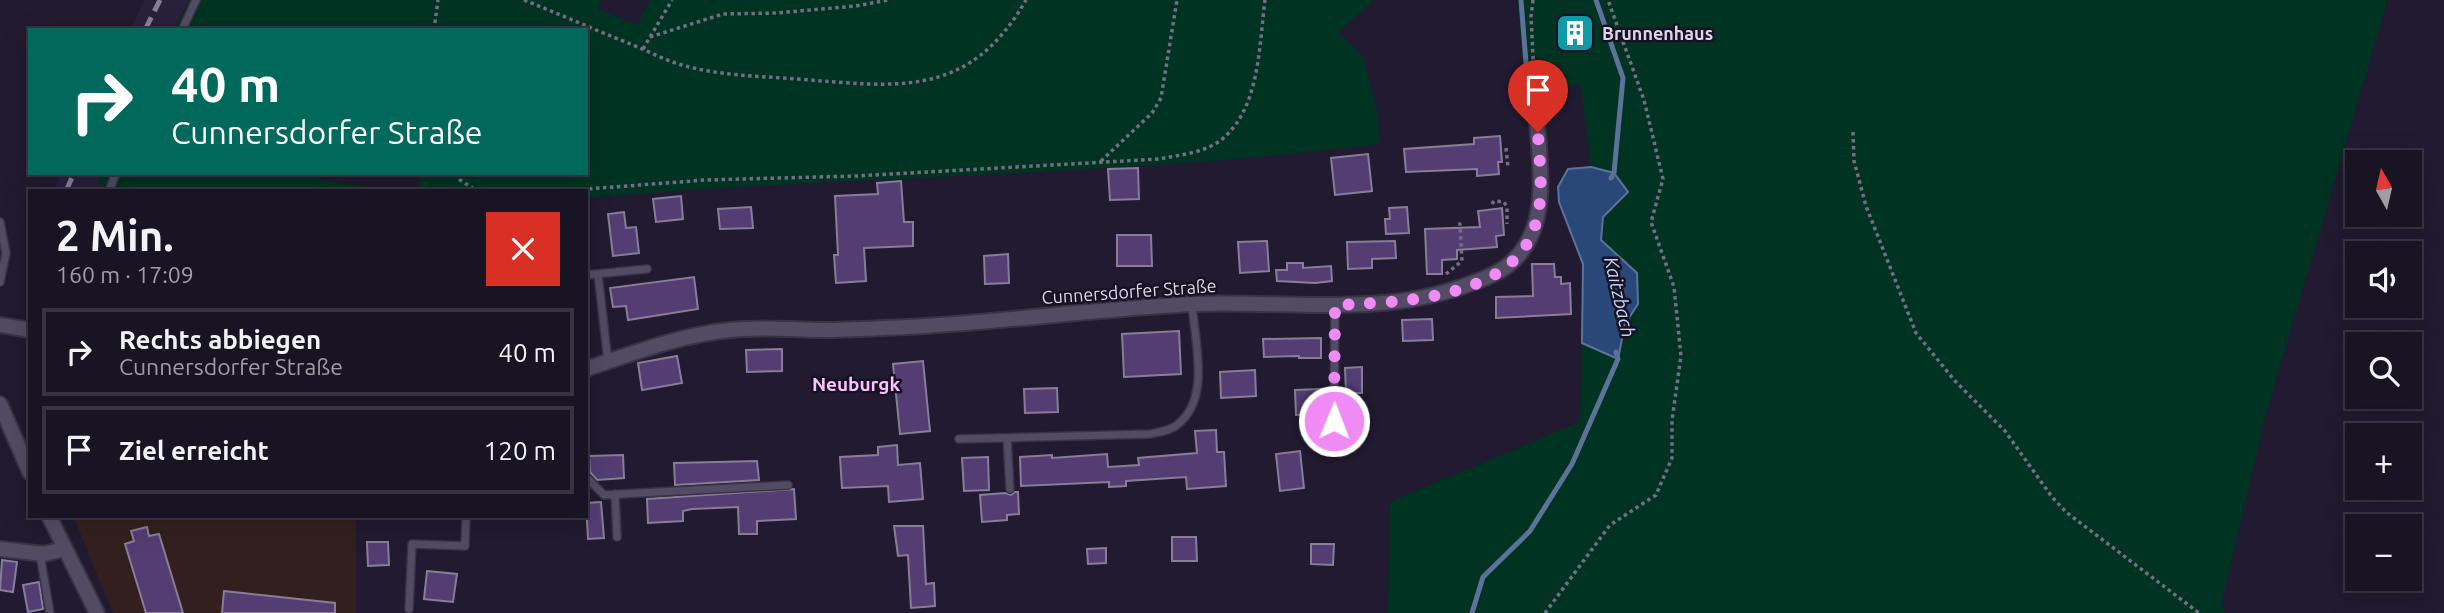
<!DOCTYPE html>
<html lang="de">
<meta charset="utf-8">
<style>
:root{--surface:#191424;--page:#221d2c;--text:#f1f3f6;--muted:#9f9ea6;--line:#373341}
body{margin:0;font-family:Ubuntu,sans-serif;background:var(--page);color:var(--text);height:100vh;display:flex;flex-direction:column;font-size:26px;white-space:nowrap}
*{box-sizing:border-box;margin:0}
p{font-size:23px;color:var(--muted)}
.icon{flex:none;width:38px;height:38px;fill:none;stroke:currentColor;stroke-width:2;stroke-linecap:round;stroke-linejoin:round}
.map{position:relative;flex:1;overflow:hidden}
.details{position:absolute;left:28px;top:189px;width:560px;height:329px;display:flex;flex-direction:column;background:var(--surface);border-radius:0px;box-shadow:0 7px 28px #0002,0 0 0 2px var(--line)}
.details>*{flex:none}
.guide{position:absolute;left:28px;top:28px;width:560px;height:147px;border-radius:0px;box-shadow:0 7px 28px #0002,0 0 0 2px var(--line);background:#00695c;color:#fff;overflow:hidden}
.needle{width:46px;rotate:352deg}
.buttons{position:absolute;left:2345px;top:150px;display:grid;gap:14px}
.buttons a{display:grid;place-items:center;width:77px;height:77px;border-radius:0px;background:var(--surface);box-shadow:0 7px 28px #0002,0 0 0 2px var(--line);font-size:35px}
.pin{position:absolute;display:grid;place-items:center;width:60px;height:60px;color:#fff;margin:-72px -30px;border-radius:50% 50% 50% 0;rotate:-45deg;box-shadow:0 0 7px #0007}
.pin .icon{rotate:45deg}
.me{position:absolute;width:77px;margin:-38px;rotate:1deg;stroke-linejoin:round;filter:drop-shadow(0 0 5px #0008)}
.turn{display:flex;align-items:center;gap:24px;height:147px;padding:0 28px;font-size:32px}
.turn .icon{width:91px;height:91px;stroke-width:2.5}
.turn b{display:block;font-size:49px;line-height:60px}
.round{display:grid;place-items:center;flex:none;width:74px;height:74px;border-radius:0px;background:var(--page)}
.headline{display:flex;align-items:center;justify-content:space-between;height:119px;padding:0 28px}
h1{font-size:42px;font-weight:600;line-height:52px}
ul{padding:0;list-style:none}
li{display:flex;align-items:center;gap:21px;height:88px;margin:0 14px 10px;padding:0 14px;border:4px solid var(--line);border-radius:0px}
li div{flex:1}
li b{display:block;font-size:26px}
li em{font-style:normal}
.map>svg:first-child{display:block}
.industrial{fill:#33201e}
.built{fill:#29203c}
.green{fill:#032}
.water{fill:#294778;stroke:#5e7299;stroke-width:2}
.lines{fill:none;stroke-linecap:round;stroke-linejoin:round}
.stream{stroke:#5e7299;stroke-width:5}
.building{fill:#533d73;stroke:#877d97;stroke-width:2}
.service-casing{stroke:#393345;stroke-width:10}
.minor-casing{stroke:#393345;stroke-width:18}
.path{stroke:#746e81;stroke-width:3.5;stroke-dasharray:3.5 3.5;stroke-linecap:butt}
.service{stroke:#524b64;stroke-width:7}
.minor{stroke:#524b64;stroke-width:14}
.rail{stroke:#868093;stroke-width:5;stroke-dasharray:14 7;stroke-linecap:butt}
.route{stroke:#f08bf5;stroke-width:12;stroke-dasharray:0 21.6}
.labels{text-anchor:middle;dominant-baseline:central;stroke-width:5;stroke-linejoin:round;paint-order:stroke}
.poi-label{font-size:18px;font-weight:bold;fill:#dbd7e7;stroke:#181125;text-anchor:start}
.street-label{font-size:18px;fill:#dbd7e7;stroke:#181125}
.water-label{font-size:19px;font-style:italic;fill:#c3d7f6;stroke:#181125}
.neighbourhood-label{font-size:19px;font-weight:bold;fill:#fbc2fd;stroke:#181125}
</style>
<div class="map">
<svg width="2444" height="613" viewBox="0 0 2444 613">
<rect width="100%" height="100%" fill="#211a30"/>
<!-- industrial -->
<path class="industrial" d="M 73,516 L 356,516 L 356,613 L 113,613 Z"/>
<!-- built -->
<path class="built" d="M 144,0 L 189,0 L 174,30 L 131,30 Z
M 61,173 L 103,173 L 98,184 L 105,185 L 102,191 L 54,191 Z"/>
<!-- green -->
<path class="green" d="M 189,0 L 601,0 L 598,9 L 637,25 L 650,0 L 1374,0 L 1339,32 L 1363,57 L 1378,115 L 1380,144 C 1117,177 850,175 586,198 L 586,191 L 417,191 L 423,173 L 586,173 L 586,30 L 175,30 Z
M 1517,0 L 2388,0 L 2265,418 L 2221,606 L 2225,613 L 1388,613 L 1390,502 L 1580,422 L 1582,343 L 1618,358 L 1625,324 L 1638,304 L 1637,273 L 1601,240 L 1603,217 L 1614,173 L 1591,167 L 1581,85 L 1526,92 Z
M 103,173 L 315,173 L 321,181 L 400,191 L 115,191 L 116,186 L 97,184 Z"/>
<!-- water -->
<path class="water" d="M 1591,167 L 1614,173 L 1628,192 L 1603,217 L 1601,240 L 1637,273 L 1638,304 L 1625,324 L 1618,359 L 1582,343 L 1583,264 L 1559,202 L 1558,187 L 1568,169 Z"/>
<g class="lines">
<!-- stream -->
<path class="stream" d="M 1521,0 L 1530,113
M 1596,0 L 1623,78 L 1614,173 L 1611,178
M 1472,613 L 1483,577 L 1530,531 L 1572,464 L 1618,359 L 1616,352"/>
</g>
<!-- building -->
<path class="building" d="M1564 33a11 11 0 1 1 22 0a11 11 0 1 1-22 0Z
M 1500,136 L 1502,162 L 1498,162 L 1499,174 L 1477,176 L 1477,169 L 1406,172 L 1404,149 L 1474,144 L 1474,138 Z
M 1368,154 L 1372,191 L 1335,195 L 1331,158 Z
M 1138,168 L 1139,199 L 1110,200 L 1108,169 Z
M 901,181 L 904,222 L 913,222 L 913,246 L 864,248 L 866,281 L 836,283 L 834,255 L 838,255 L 835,196 L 878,194 L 877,183 Z
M 681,196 L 683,219 L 656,222 L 653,199 Z
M 751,207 L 753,228 L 720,229 L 718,209 Z
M 1407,207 L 1409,233 L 1386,234 L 1385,219 L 1390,219 L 1389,208 Z
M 1502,208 L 1504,235 L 1496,236 L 1497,247 L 1457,250 L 1457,259 L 1442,260 L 1442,274 L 1427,274 L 1425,229 L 1480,227 L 1478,211 Z
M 624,212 L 626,228 L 636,227 L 639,253 L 613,256 L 608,214 Z
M 1117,235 L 1151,235 L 1152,266 L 1117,266 Z
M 1267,241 L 1269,271 L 1240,273 L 1238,242 Z
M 1395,241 L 1396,258 L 1372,259 L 1372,268 L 1348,269 L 1347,242 Z
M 1008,254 L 1009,283 L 985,284 L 984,256 Z
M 1287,263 L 1303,263 L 1303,268 L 1331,266 L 1332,281 L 1315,283 L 1277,281 L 1276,270 L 1287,270 Z
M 1532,264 L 1554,264 L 1555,277 L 1561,277 L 1561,284 L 1570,283 L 1571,314 L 1496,318 L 1496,297 L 1533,296 Z
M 694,277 L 698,309 L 628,320 L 626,306 L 613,307 L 610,288 Z
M 1432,319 L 1433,340 L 1403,341 L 1402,320 Z
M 1179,331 L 1181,374 L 1124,377 L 1122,334 Z
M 1321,338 L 1321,358 L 1299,358 L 1299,356 L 1264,357 L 1263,339 Z
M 782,349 L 782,371 L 747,372 L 746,350 Z
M 677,356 L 682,383 L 642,390 L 638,363 Z
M 923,361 L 930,431 L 900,434 L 893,364 Z
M 1362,367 L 1362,393 L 1346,393 L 1345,368 Z
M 1255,370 L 1256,396 L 1221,398 L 1220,372 Z
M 1057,388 L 1058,412 L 1025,413 L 1024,389 Z
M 1321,389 L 1322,414 L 1296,415 L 1295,390 Z
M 1216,430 L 1217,452 L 1224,452 L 1226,486 L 1187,489 L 1186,477 L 1126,481 L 1126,486 L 1109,487 L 1109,482 L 1021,486 L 1020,457 L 1052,455 L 1052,458 L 1107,454 L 1108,467 L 1139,465 L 1138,458 L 1197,453 L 1195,431 Z
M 897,445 L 898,465 L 920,463 L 923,499 L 889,502 L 888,486 L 842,488 L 840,457 L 878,455 L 878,447 Z
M 1300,451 L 1304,488 L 1280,491 L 1276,454 Z
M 623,455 L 624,478 L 597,480 L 590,472 L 589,456 Z
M 988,457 L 989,490 L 964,491 L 962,458 Z
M 757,461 L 759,480 L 675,485 L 674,463 Z
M 794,489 L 796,519 L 757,521 L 757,534 L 739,534 L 738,507 L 692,509 L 683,511 L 683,521 L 648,523 L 647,499 Z
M 1015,492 L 1018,492 L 1019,514 L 1007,515 L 1007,520 L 982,522 L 980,495 L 1005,493 L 1011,495 Z
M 601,502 L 604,538 L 588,539 L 586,503 Z
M 894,526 L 923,526 L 926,584 L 934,583 L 935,606 L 911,608 L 908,555 L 898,556 Z
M 147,527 L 149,536 L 159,534 L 183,613 L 146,613 L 125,544 L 134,541 L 131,531 Z
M 1172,537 L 1196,537 L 1197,561 L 1172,561 Z
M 367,542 L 388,542 L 389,565 L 368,566 Z
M 1311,544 L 1334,544 L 1333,565 L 1311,564 Z
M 1106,548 L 1106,563 L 1088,564 L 1087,549 Z
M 2,560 L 17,562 L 13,592 L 0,590 Z
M 427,571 L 457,574 L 453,602 L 424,599 Z
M 39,582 L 43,609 L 28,612 L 23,585 Z
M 224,591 L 335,603 L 335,613 L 222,613 Z"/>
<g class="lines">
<defs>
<path id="service" d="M 182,30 L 196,0
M 109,191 L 116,173
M 0,222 L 6,253 L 0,282
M 598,274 L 608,362
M 586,275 L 647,269
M 1334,421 L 1335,306
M 1007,438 L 1010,489
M 959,439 L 1150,434 C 1159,432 1170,431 1177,425 C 1211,399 1195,343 1192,304
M 586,477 L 604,495 L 788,485
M 615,494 L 617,537
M 40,554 L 50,613
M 409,609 L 412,544 L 465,546 L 466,516"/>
<path id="minor" d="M 0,325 L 30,330
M 586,369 C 634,353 680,335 730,330 C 761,326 793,330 824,330 C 851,330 879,328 907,327 C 1002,322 1098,309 1193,304 C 1286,300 1384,318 1472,283 C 1487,278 1504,271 1515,259 C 1552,222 1539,158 1536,111
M 0,404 L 30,473
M 49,516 L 97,613
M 0,549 L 44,554 L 64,549"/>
</defs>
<!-- service casing -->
<use href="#service" class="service-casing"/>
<!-- minor casing -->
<use href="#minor" class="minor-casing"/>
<!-- path -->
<path class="path" d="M 524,0 C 559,14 593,29 628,43 C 646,50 664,60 682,65 C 720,76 759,76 798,79 C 898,87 969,99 1026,0
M 1533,0 L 1531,16 L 1535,96
M 434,30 L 438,0
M 650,37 L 723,14 L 776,13 L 856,6 L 888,0
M 643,49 L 672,0
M 1853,132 L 1854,161 L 1866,206 L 1916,333 L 1955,381 L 2005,431 L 2052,497 L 2066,512 L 2199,613
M 1506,148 L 1508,167
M 1101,161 L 1152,113 L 1161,98 L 1177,0
M 456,173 L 460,180 L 477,191
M 561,191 L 705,180 L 856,176 L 1159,159 C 1179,155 1204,153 1221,140 C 1260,109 1259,46 1265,0
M 1492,204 L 1494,201 L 1504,202 L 1507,207 L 1507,224
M 1446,274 L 1462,261 L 1460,224 L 1456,224
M 1545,613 L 1610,525 L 1656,495 L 1672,458 L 1672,420 L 1681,356 L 1674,287 L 1651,222 L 1663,179 L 1644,100 L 1608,0"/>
<!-- service -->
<use href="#service" class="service"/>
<!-- minor -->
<use href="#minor" class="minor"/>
<!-- rail -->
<path class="rail" d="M 145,30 L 160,0
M 66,191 L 74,173"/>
</g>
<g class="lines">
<!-- route -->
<path class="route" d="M 1334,421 L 1335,305 C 1400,302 1520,300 1537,218 C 1544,190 1539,161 1538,132"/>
</g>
<!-- icons -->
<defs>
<symbol id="building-square" viewBox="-11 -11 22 22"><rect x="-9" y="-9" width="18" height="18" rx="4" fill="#0f9aa8" stroke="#181125"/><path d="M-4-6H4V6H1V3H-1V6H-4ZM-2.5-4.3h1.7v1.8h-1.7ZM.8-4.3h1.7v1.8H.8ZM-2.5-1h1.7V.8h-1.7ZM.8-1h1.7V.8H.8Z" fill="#fff"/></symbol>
</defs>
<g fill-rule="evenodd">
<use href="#building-square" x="1553" y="11" width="44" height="44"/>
</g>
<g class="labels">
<!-- poi labels -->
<g class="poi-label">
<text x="1602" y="33">Brunnenhaus</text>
</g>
<!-- street labels -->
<g class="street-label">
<text transform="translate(1129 291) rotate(-4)">Cunnersdorfer Straße</text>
</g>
<!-- water labels -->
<g class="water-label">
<text transform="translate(1620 297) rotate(77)">Kaitzbach</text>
</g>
<!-- neighbourhood labels -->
<g class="neighbourhood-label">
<text x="856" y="384">Neuburgk</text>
</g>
</g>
</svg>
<div class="buttons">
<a><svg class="needle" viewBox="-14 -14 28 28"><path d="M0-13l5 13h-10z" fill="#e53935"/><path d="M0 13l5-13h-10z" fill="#9f9ea6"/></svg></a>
<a><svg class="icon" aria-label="sound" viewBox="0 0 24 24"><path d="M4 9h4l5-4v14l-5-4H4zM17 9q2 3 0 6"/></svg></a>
<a><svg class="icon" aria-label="search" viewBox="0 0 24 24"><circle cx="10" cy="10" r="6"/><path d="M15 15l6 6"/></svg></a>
<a>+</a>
<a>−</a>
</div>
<div class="pin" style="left:1538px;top:132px;background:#d93025"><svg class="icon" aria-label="arrive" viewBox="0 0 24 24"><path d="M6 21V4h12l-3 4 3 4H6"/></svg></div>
<svg class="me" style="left:1334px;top:421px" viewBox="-20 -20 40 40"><circle r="17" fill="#f08bf5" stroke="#fff" stroke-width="3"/><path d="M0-11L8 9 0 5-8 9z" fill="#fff"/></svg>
<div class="guide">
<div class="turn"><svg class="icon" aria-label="right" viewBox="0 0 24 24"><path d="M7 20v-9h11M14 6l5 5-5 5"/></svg><div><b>40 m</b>Cunnersdorfer Straße</div></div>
</div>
<section class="details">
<div class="headline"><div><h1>2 Min.</h1><p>160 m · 17:09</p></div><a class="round" style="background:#d93025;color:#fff"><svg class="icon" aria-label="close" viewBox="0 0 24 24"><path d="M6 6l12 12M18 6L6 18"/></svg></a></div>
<ul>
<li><svg class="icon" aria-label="right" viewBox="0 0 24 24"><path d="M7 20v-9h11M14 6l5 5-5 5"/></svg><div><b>Rechts abbiegen</b><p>Cunnersdorfer Straße</p></div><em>40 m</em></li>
<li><svg class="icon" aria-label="arrive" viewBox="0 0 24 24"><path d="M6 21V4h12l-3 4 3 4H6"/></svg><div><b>Ziel erreicht</b></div><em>120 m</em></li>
</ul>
</section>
</div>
